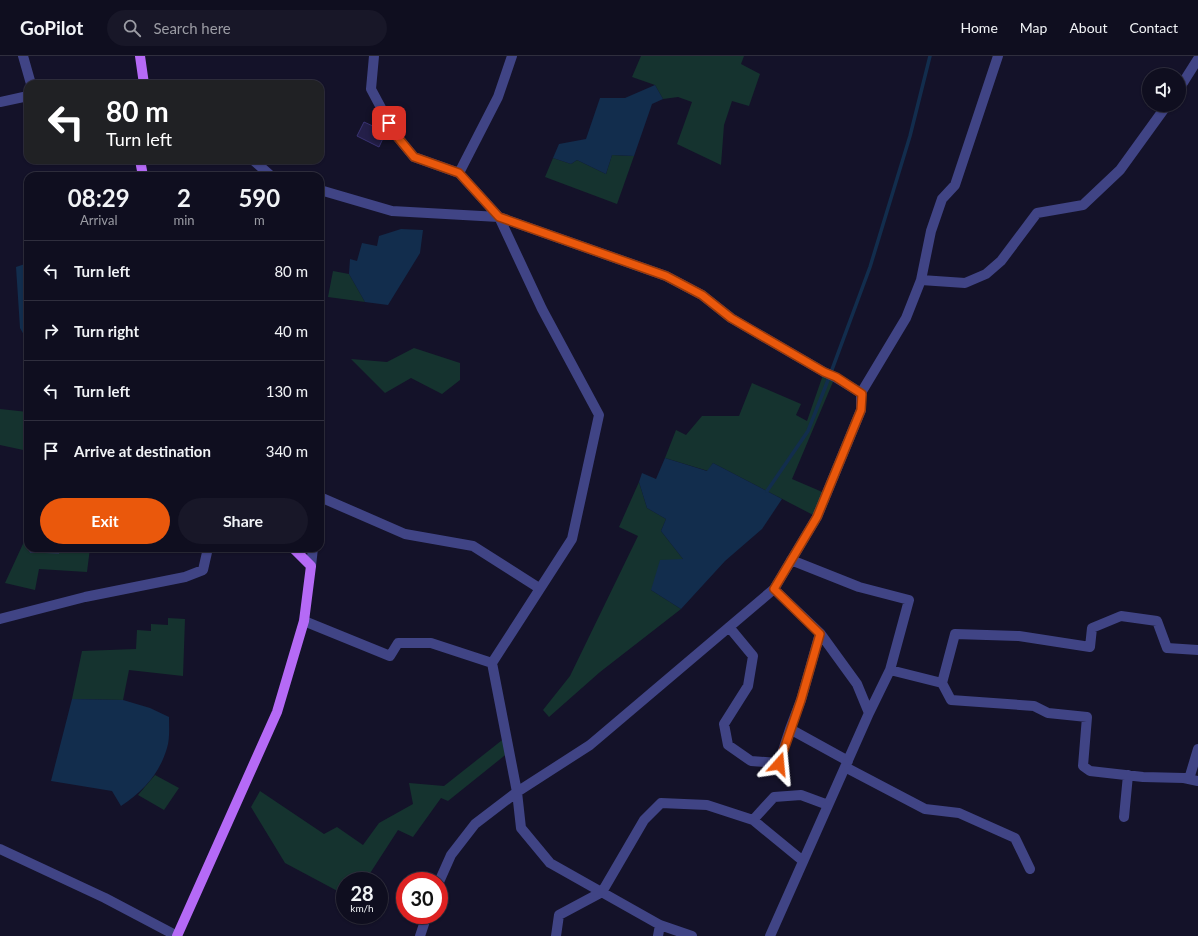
<!DOCTYPE html>
<style>
:root{--surface:#0f0e1f;--page:#181728;--text:#f1f3f6;--muted:#9b9ca4;--line:#2f2e3d;--accent:#ea580c}
body{margin:0;font-family:Lato,sans-serif;background:var(--page);color:var(--text);height:100vh;display:flex;flex-direction:column;font-size:15px;white-space:nowrap}
*{box-sizing:border-box;margin:0}
p{font-size:13px;color:var(--muted)}
.icon{flex:none;width:22px;height:22px;fill:none;stroke:currentColor;stroke-width:2;stroke-linecap:round;stroke-linejoin:round}
.map{position:relative;flex:1;overflow:hidden}
.side{position:absolute;left:24px;top:116px;width:300px;height:380px;display:flex;flex-direction:column;background:var(--surface);border-radius:12px;box-shadow:0 1px 3px #0004,0 0 0 1px var(--line)}
.side>*{flex:none}
.banner{position:absolute;left:24px;top:24px;width:300px;height:84px;border-radius:12px;box-shadow:0 1px 3px #0004,0 0 0 1px var(--line);background:#202124;color:#fff;overflow:hidden}
.buttons{position:absolute;left:1142px;top:12px;display:grid;gap:8px}
.buttons a{display:grid;place-items:center;width:44px;height:44px;border-radius:50%;background:var(--surface);box-shadow:0 1px 3px #0004,0 0 0 1px var(--line);font-size:20px}
.speed{position:absolute;left:336px;top:816px;display:flex;gap:8px;font-size:20px;font-weight:700;text-align:center}
.speed>*{display:grid;place-content:center;width:52px;height:52px;border-radius:50%;background:var(--surface);box-shadow:0 1px 3px #0004,0 0 0 1px var(--line);line-height:1}
.speed small{font-size:10px;font-weight:400}
.speed .limit{border:6px solid #d22;background:#fff;color:#111}
.pin{position:absolute;display:grid;place-items:center;width:34px;height:34px;color:#fff;margin:-17px;border-radius:8px;box-shadow:0 2px 6px #0006}
.me{position:absolute;width:44px;margin:-22px;rotate:18deg;stroke-linejoin:round;filter:drop-shadow(0 0 3px #0008)}
.turn{display:flex;align-items:center;gap:14px;height:84px;padding:0 16px;font-size:18px}
.turn .icon{width:52px;height:52px;stroke-width:2.5}
.turn b{display:block;font-size:28px;line-height:34px}
.eta{display:flex;justify-content:space-evenly;align-items:center;height:68px;text-align:center}
.eta b{font-size:24px;font-weight:700;line-height:28px}
.cta{display:flex;gap:8px;margin-top:auto;padding:8px 16px}
.cta a{flex:1;height:46px;border-radius:24px;background:var(--accent);color:#fff;font-size:16px;font-weight:700;line-height:46px;text-align:center}
.cta a+a{background:var(--page);color:var(--text)}
ul{padding:0;list-style:none}
li{display:flex;align-items:center;gap:12px;height:60px;padding:0 16px;border-top:1px solid var(--line)}
li div{flex:1}
li b{display:block;font-size:15px}
li em{font-style:normal}
header{display:flex;align-items:center;gap:24px;box-sizing:border-box;height:56px;padding:0 20px;background:var(--surface);border-bottom:1px solid var(--line)}
header strong{font-size:19px}
nav{display:flex;gap:22px;margin-inline-start:auto;font-size:14px}
.search{width:280px;height:36px;background:var(--page);display:flex;align-items:center;gap:10px;box-sizing:border-box;padding:0 14px;border-radius:22px;color:var(--muted);font-size:15px}
.map>svg:first-child{display:block}
.green{fill:#15332f}
.water{fill:#122d4d}
.lines{fill:none;stroke-linecap:round;stroke-linejoin:round}
.stream{stroke:#122d4d;stroke-width:3.5}
.building{fill:#241f49;stroke:#3a3373}
.minor{stroke:#404485;stroke-width:10}
.major{stroke:#b56af6;stroke-width:10}
.route-casing{stroke:#983908;stroke-width:10}
.route{stroke:#ea580c;stroke-width:7}
</style>
<header>
<strong>GoPilot</strong>
<div class="search"><svg class="icon" aria-label="search" viewBox="0 0 24 24"><circle cx="10" cy="10" r="6"/><path d="M15 15l6 6"/></svg>Search here</div>
<nav><a>Home</a><a>Map</a><a>About</a><a>Contact</a></nav>
</header>
<div class="map">
<svg width="1198" height="880" viewBox="0 0 1198 880">
<rect width="100%" height="100%" fill="#141229"/>
<!-- green -->
<path class="green" d="M 641,0 L 744,0 L 741,8 L 760,18 L 749,50 L 732,45 L 724,69 L 721,109 L 677,88 L 692,46 L 678,41 L 663,43 L 655,29 L 632,21 Z
M 612,99 L 634,100 L 617,148 L 545,121 L 553,102 L 571,108 L 577,104 L 606,118 Z
M 333,215 L 349,218 L 365,246 L 328,241 Z
M 414,292 L 460,307 L 460,324 L 442,338 L 411,322 L 385,337 L 351,303 L 387,306 Z
M 824,316 L 835,321 L 792,423 L 827,438 L 817,461 L 713,407 L 708,415 L 665,402 L 676,374 L 686,379 L 702,360 L 739,360 L 752,327 L 801,348 L 796,359 L 807,365 Z
M 0,353 L 28,356 L 28,395 L 0,389 Z
M 639,426 L 647,452 L 666,463 L 661,475 L 683,503 L 651,534 L 681,553 L 600,616 L 549,661 L 543,654 L 570,620 L 638,480 L 619,471 Z
M 28,477 L 28,492 L 90,492 L 87,516 L 39,513 L 35,534 L 5,527 Z
M 168,562 L 185,563 L 183,620 L 129,614 L 123,644 L 72,643 L 82,595 L 136,593 L 137,574 L 151,575 L 151,568 L 168,569 Z
M 506,681 L 509,696 L 448,745 L 441,742 L 413,781 L 398,774 L 365,825 L 345,825 L 345,839 L 285,807 L 251,751 L 260,735 L 324,778 L 337,771 L 363,789 L 379,767 L 413,748 L 409,727 L 444,730 Z
M 155,719 L 179,732 L 164,754 L 138,739 Z"/>
<!-- water -->
<path class="water" d="M 655,29 L 663,43 L 652,48 L 634,100 L 612,99 L 606,118 L 577,104 L 571,108 L 553,102 L 559,88 L 586,83 L 600,42 L 625,42 Z
M 401,173 L 423,174 L 420,197 L 388,249 L 365,246 L 349,218 L 350,203 L 357,205 L 362,187 L 377,190 L 379,180 Z
M 28,207 L 28,286 L 20,272 L 16,211 Z
M 665,402 L 707,415 L 713,407 L 782,443 L 762,473 L 725,505 L 681,553 L 651,534 L 660,504 L 683,503 L 661,475 L 666,463 L 647,452 L 639,426 L 642,417 L 656,423 Z
M 72,643 L 123,644 L 150,652 L 169,661 C 169,670 170,683 167,692 C 159,719 143,735 121,750 L 112,735 L 51,725 Z"/>
<g class="lines">
<!-- stream -->
<path class="stream" d="M 767,435 L 808,375 L 830,319 L 870,211 L 910,80 L 930,0"/>
</g>
<!-- building -->
<path class="building" d="M 364,66 L 386,76 L 379,91 L 357,80 Z
M 30,492 L 60,492 L 59,497 L 30,496 Z"/>
<g class="lines">
<!-- minor -->
<path class="minor" d="M 23,0 L 31,28
M 374,0 L 371,33 L 395,78 L 414,101 L 459,117 L 499,161 L 542,253 L 599,359 L 572,483 L 492,607 L 517,736 L 521,772 L 550,807 L 660,869 L 692,880
M 1179,33 L 1198,3
M 0,46 L 28,40
M 253,104 L 270,119 L 272,120
M 459,117 L 498,41 L 512,0
M 320,134 L 392,155 L 499,161 L 666,220 L 702,239 L 731,262 L 824,316 L 835,321 L 861,337
M 921,224 L 965,227 L 986,218 L 1001,205 L 1037,157 L 1083,149 L 1120,114 L 1167,49
M 320,441 L 405,478 L 473,490 L 539,532
M 311,510 L 313,492
M 774,533 L 820,577 L 857,628 L 869,657
M 0,563 L 85,541 L 185,521 L 203,514 L 208,492
M 304,565 L 390,600 L 398,587 L 431,587 L 492,607
M 729,571 L 753,600 L 748,630 L 724,668 L 728,689 L 751,705 L 779,707 L 790,673 L 848,705
M 890,614 L 942,627 L 955,578 L 1019,580 L 1090,591 L 1092,572 L 1121,560 L 1157,565 L 1167,592 L 1198,594
M 942,627 L 951,644 L 1034,650 L 1048,657 L 1087,661 L 1083,710 L 1090,715 L 1143,721 L 1184,722 L 1198,725
M 790,673 L 801,644 L 820,577
M 845,711 L 925,753 L 959,757 L 1015,782 L 1030,813
M 1189,723 L 1198,693
M 1124,761 L 1128,719
M 753,764 L 774,741 L 801,739 L 828,749
M 0,793 L 105,842 L 177,880
M 439,826 L 451,799 L 475,768 L 517,736 L 590,689 L 774,533 L 817,461 L 861,354 L 861,337 L 906,262 L 921,224 L 931,175 L 942,143 L 955,129 L 998,0
M 420,880 L 427,859
M 556,880 L 559,859 L 602,836 L 644,764 L 661,747 L 707,749 L 753,764 L 803,805
M 658,880 L 660,869
M 770,880 L 869,657 L 890,614 L 909,544 L 859,531 L 791,504"/>
<!-- major -->
<path class="major" d="M 140,0 L 144,28
M 140,104 L 143,120
M 177,880 L 277,656 L 304,565 L 311,510 L 293,492"/>
</g>
<g class="lines">
<defs>
<path id="route" d="M 389,67 L 395,78 L 414,101 L 459,117 L 499,161 L 666,220 L 702,239 L 731,262 L 824,316 L 836,321 L 862,338 L 861,354 L 817,461 L 774,533 L 820,578 L 801,644 L 779,708"/>
</defs>
<!-- route casing -->
<use href="#route" class="route-casing"/>
<!-- route -->
<use href="#route" class="route"/>
</g>
</svg>
<div class="buttons">
<a><svg class="icon" aria-label="sound" viewBox="0 0 24 24"><path d="M4 9h4l5-4v14l-5-4H4zM17 9q2 3 0 6"/></svg></a>
</div>
<div class="speed"><div>28<small>km/h</small></div><div class="limit">30</div></div>
<div class="pin" style="left:389px;top:67px;background:#d93025"><svg class="icon" aria-label="arrive" viewBox="0 0 24 24"><path d="M6 21V4h12l-3 4 3 4H6"/></svg></div>
<svg class="me" style="left:779px;top:708px" viewBox="-20 -20 40 40"><path d="M0-17L14 15 0 8-14 15z" fill="#ea580c" stroke="#fff" stroke-width="4"/></svg>
<div class="banner">
<div class="turn"><svg class="icon" aria-label="left" viewBox="0 0 24 24"><path d="M17 20v-9H6M10 6l-5 5 5 5"/></svg><div><b>80 m</b>Turn left</div></div>
</div>
<section class="side">
<div class="eta">
<div><b>08:29</b><p>Arrival</p></div>
<div><b>2</b><p>min</p></div>
<div><b>590</b><p>m</p></div>
</div>
<ul>
<li><svg class="icon" aria-label="left" viewBox="0 0 24 24"><path d="M17 20v-9H6M10 6l-5 5 5 5"/></svg><div><b>Turn left</b></div><em>80 m</em></li>
<li><svg class="icon" aria-label="right" viewBox="0 0 24 24"><path d="M7 20v-9h11M14 6l5 5-5 5"/></svg><div><b>Turn right</b></div><em>40 m</em></li>
<li><svg class="icon" aria-label="left" viewBox="0 0 24 24"><path d="M17 20v-9H6M10 6l-5 5 5 5"/></svg><div><b>Turn left</b></div><em>130 m</em></li>
<li><svg class="icon" aria-label="arrive" viewBox="0 0 24 24"><path d="M6 21V4h12l-3 4 3 4H6"/></svg><div><b>Arrive at destination</b></div><em>340 m</em></li>
</ul>
<div class="cta"><a>Exit</a><a>Share</a></div>
</section>
</div>
